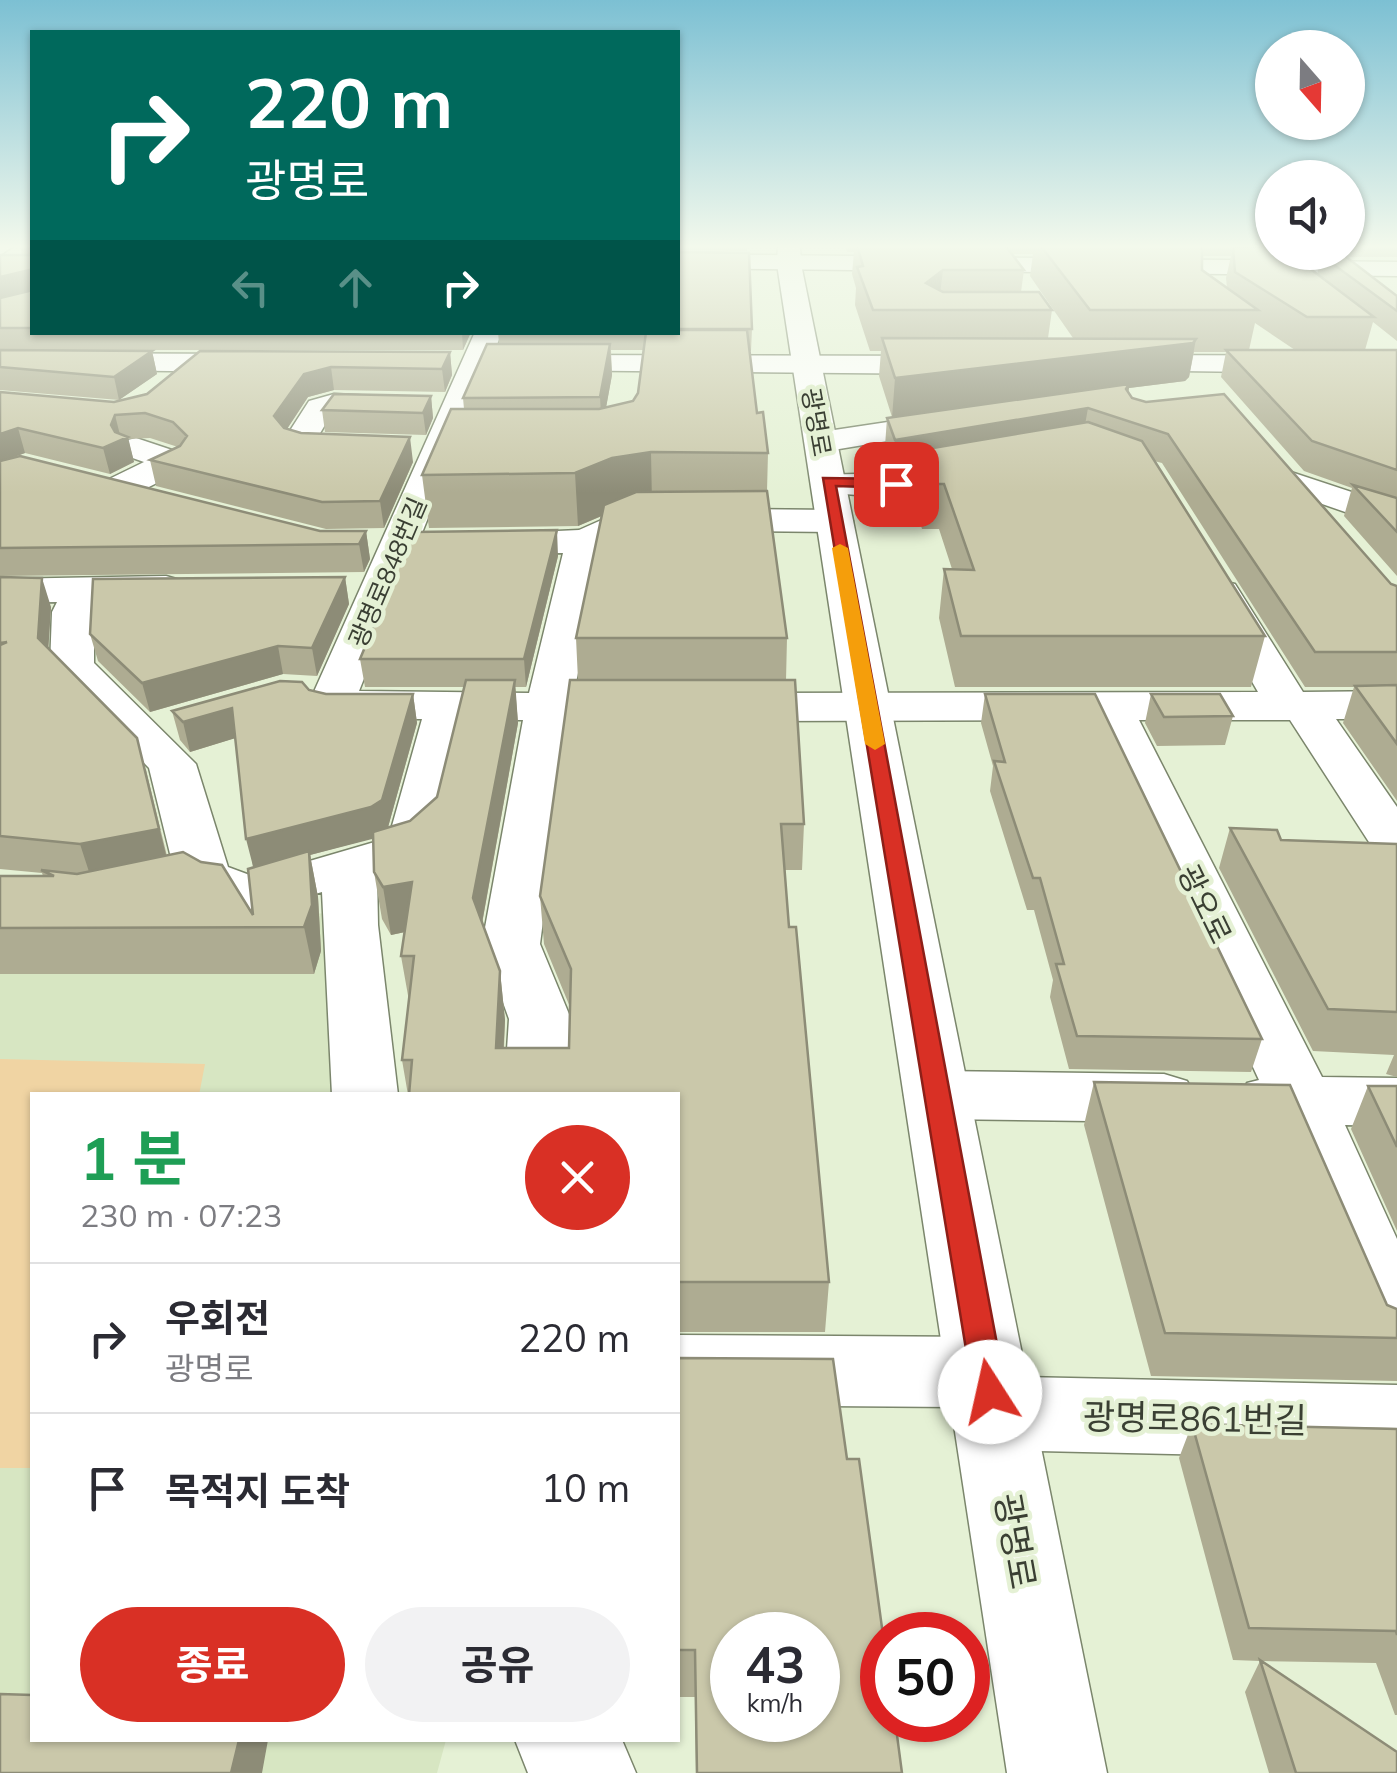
<!DOCTYPE html>
<html lang="ko">
<meta charset="utf-8">
<style>
:root{--surface:#fff;--page:#f2f2f3;--text:#2b2b33;--muted:#7c7c81;--line:#e1e1e2;--accent:#d93025}
body{margin:0;font-family:Mulish,"Noto Sans KR",sans-serif;background:var(--page);color:var(--text);height:100vh;display:flex;flex-direction:column;font-size:38px;white-space:nowrap}
*{box-sizing:border-box;margin:0}
p{font-size:32px;color:var(--muted)}
.icon{flex:none;width:55px;height:55px;fill:none;stroke:currentColor;stroke-width:2;stroke-linecap:round;stroke-linejoin:round}
.map{position:relative;flex:1;overflow:hidden}
.details{position:absolute;left:30px;top:1092px;width:650px;height:650px;display:flex;flex-direction:column;background:var(--surface);border-radius:0px;box-shadow:0 2px 8px #0004}
.details>*{flex:none}
.guide{position:absolute;left:30px;top:30px;width:650px;height:305px;border-radius:0px;box-shadow:0 2px 8px #0004;background:#00695c;color:#fff;overflow:hidden}
.needle{width:65px;rotate:160deg}
.fabs{position:absolute;left:1255px;top:30px;display:grid;gap:20px}
.fabs a{display:grid;place-items:center;width:110px;height:110px;border-radius:50%;background:var(--surface);box-shadow:0 2px 8px #0004;font-size:50px}
.speed{position:absolute;left:710px;top:1612px;display:flex;gap:20px;font-size:50px;font-weight:700;text-align:center}
.speed>*{display:grid;place-content:center;width:130px;height:130px;border-radius:50%;background:var(--surface);box-shadow:0 2px 8px #0004;line-height:1}
.speed small{font-size:25px;font-weight:400}
.speed .limit{border:15px solid #d22;background:#fff;color:#111}
.pin{position:absolute;display:grid;place-items:center;width:85px;height:85px;color:#fff;margin:-42px;border-radius:20px;box-shadow:0 5px 15px #0006}
.me{position:absolute;width:110px;margin:-55px;rotate:350deg;stroke-linejoin:round;filter:drop-shadow(0 0 8px #0008)}
.turn{display:flex;align-items:center;gap:35px;height:210px;padding:0 50px;font-size:45px}
.turn .icon{width:130px;height:130px;stroke-width:2.5}
.turn b{display:block;font-size:70px;line-height:85px}
.lanes{display:flex;align-items:center;height:95px;padding:0 50px;background:#0003;justify-content:center;gap:50px;direction:ltr}
.lanes .off{opacity:.35}
.round{display:grid;place-items:center;flex:none;width:105px;height:105px;border-radius:52px;background:var(--page)}
.headline{display:flex;align-items:center;justify-content:space-between;height:170px;padding:0 50px}
h1{font-size:60px;font-weight:700;line-height:75px;color:#1e9e55}
.primary-button{display:flex;gap:20px;margin-top:auto;padding:20px 50px}
.primary-button a{flex:1;height:115px;border-radius:60px;background:var(--accent);color:#fff;font-size:40px;font-weight:700;line-height:115px;text-align:center}
.primary-button a+a{background:var(--page);color:var(--text)}
ul{padding:0;list-style:none}
li{display:flex;align-items:center;gap:30px;height:150px;padding:0 50px;border-top:2px solid var(--line)}
li div{flex:1}
li b{display:block;font-size:38px}
li em{font-style:normal}
.map>svg:first-child{display:block}
.built{fill:#d7e6c2}
.green{fill:#f0d4a3}
.lines{fill:none;stroke-linecap:round;stroke-linejoin:round}
.minor-casing{stroke:#7b866c;stroke-width:3}
.major-casing{stroke:#7b866c;stroke-width:3}
.minor{fill:#fff;fill-rule:evenodd}
.major{fill:#fff;fill-rule:evenodd}
.wall{fill:#aeac92;fill-rule:evenodd}
.shaded-wall{fill:#8d8c77}
.building{fill:#cac8aa;stroke:#8d8c77;stroke-width:2.5;fill-rule:evenodd}
.route{fill:#d93025;stroke:#8d1f18;stroke-width:2.5}
.slow{fill:#f59e0b}
.labels{text-anchor:middle;dominant-baseline:central;stroke-width:9;stroke-linejoin:round;paint-order:stroke}
.far-street-label{font-size:25px;fill:#3a3f33;stroke:#e5f1d5}
.street-label{font-size:30px;fill:#3a3f33;stroke:#e5f1d5}
.near-street-label{font-size:35px;fill:#3a3f33;stroke:#e5f1d5}
</style>
<div class="map">
<svg width="1397" height="1773" viewBox="0 0 1397 1773">
<rect width="100%" height="100%" fill="#e5f1d5"/>
<!-- built -->
<path class="built" d="M 0,906 L 344,914 L 374,1095 L 32,1095 L 32,1740 L 446,1740 L 437,1773 L 0,1773 Z"/>
<!-- green -->
<path class="green" d="M 0,1059 L 205,1064 L 199,1095 L 32,1095 L 32,1468 L 0,1468 Z"/>
<g class="lines">
<defs>
<path id="minor" d="M 0,245 L 15,245 L 0,255 Z
M 678,254 L 1397,262 L 1397,276 L 678,268 Z
M 475,332 L 502,332 L 359,691 L 529,693 L 563,553 L 482,554 L 469,551 L 463,543 L 469,535 L 579,530 L 615,514 L 652,508 L 835,510 L 848,513 L 853,521 L 848,529 L 835,532 L 652,530 L 636,532 L 603,547 L 574,693 L 639,693 L 655,697 L 662,707 L 655,717 L 639,721 L 569,720 L 540,944 L 571,1019 L 570,1095 L 504,1095 L 509,1019 L 482,944 L 523,720 L 468,720 L 440,840 L 416,863 L 377,875 L 378,925 L 398,1095 L 332,1095 L 322,892 L 257,911 L 215,904 L 196,894 L 169,899 L 150,895 L 142,883 L 150,871 L 173,866 L 149,768 L 50,666 L 52,612 L 57,602 L 0,603 L 0,579 L 166,576 L 180,580 L 186,588 L 180,596 L 98,601 L 94,612 L 94,663 L 196,764 L 228,867 L 255,877 L 378,841 L 390,833 L 422,719 L 331,719 L 315,715 L 308,705 Z
M 0,353 L 262,354 L 272,357 L 276,363 L 272,369 L 262,372 L 0,369 Z
M 538,355 L 952,356 L 962,359 L 966,365 L 962,371 L 952,374 L 528,370 L 524,364 L 528,358 Z
M 1118,355 L 1397,356 L 1397,374 L 1108,370 L 1104,364 L 1108,358 Z
M 334,394 L 409,398 L 413,404 L 409,410 L 332,413 L 319,435 L 373,440 L 377,447 L 373,454 L 361,457 L 287,450 L 282,443 L 309,401 Z
M 961,411 L 972,413 L 977,420 L 972,427 L 821,452 L 810,449 L 805,442 L 810,435 L 821,432 Z
M 136,438 L 184,454 L 189,461 L 184,468 C 160,480 130,503 103,496 L 98,489 L 103,482 L 144,462 L 124,455 L 120,448 L 124,441 Z
M 988,457 L 1000,460 L 1005,467 L 1000,474 C 943,488 873,504 816,489 L 811,482 L 816,475 L 896,473 Z
M 1291,472 L 1397,507 L 1397,530 L 1279,489 L 1274,482 L 1279,475 Z
M 1221,581 L 1235,584 L 1303,692 L 1397,691 L 1397,719 L 1336,719 L 1397,807 L 1397,861 L 1378,856 L 1290,720 L 1139,720 L 1322,1077 L 1397,1078 L 1397,1126 L 1345,1125 L 1397,1239 L 1397,1357 L 1370,1347 L 1278,1124 L 1247,1117 L 1237,1100 L 1247,1083 L 1259,1080 L 1093,720 L 720,721 L 704,717 L 697,707 L 704,697 L 720,693 L 1258,692 L 1201,593 L 1207,584 Z
M 937,1071 L 1164,1074 L 1187,1081 L 1197,1098 L 1187,1115 L 1164,1122 L 937,1119 L 914,1112 L 904,1095 L 914,1078 Z
M 678,1335 L 986,1337 L 1014,1347 L 1026,1372 L 1023,1377 L 1397,1385 L 1397,1459 L 993,1450 L 964,1439 L 952,1413 L 955,1407 L 678,1405 Z
M 515,1740 L 622,1740 L 636,1773 L 528,1773 Z"/>
<path id="major" d="M 778,245 L 800,245 L 801,264 L 1107,1773 L 1007,1773 L 777,264 Z"/>
</defs>
<!-- minor casing -->
<use href="#minor" class="minor-casing"/>
<!-- major casing -->
<use href="#major" class="major-casing"/>
<!-- minor -->
<use href="#minor" class="minor"/>
<!-- major -->
<use href="#major" class="major"/>
</g>
<!-- wall -->
<path class="wall" d="M 20,245 L 32,245 L 32,332 L 471,332 L 463,350 L 28,350 L 152,351 L 157,374 L 119,400 L 0,390 L 0,255 L 22,255 Z
M 678,245 L 747,245 L 747,251 L 678,250 L 678,252 L 752,329 L 751,351 L 749,351 L 757,413 L 768,453 L 767,491 L 787,638 L 786,680 L 804,824 L 802,870 L 785,870 L 789,927 L 829,1282 L 825,1332 L 678,1332 L 678,1095 L 408,1095 L 402,1060 L 409,1001 L 401,956 L 405,932 L 391,935 L 382,919 L 374,872 L 373,838 L 310,855 L 318,897 L 321,951 L 314,974 L 0,974 L 0,876 L 43,876 L 42,873 L 0,869 L 0,577 L 51,607 L 48,649 L 146,770 L 167,856 L 253,915 L 253,867 L 235,738 L 190,752 L 180,740 L 172,711 L 309,690 L 326,694 L 413,694 L 417,723 L 388,827 L 410,821 L 437,797 L 464,687 L 365,687 L 360,659 L 558,556 L 526,687 L 515,687 L 518,723 L 482,924 L 500,971 L 505,1020 L 504,1048 L 569,1048 L 570,1007 L 544,944 L 540,896 L 578,680 L 576,638 L 602,516 L 578,526 L 429,528 L 422,475 L 464,409 L 463,398 L 499,344 L 498,332 L 678,332 ZM 611,350 L 644,350 L 638,393 L 633,401 L 606,407 L 612,375 Z
M 845,245 L 1272,245 L 1272,252 L 1348,252 L 1348,245 L 1397,245 L 1397,257 L 1347,257 L 1397,296 L 1397,341 L 1373,322 L 1365,350 L 1397,350 L 1397,576 L 1344,516 L 1352,488 L 1304,471 L 1221,377 L 1226,352 L 1194,352 L 1189,377 L 1185,381 L 1129,388 L 1128,392 L 1132,398 L 1391,584 L 1397,586 L 1397,801 L 1343,723 L 1354,687 L 1305,687 L 1162,463 L 1154,461 L 1265,636 L 1251,687 L 955,687 L 939,618 L 944,569 L 952,569 L 939,529 L 922,529 L 911,494 L 914,466 L 892,469 L 885,446 L 887,418 L 892,417 L 879,376 L 881,351 L 870,351 L 855,305 L 856,288 L 852,274 L 854,252 L 847,252 ZM 1012,254 L 1033,254 L 1030,276 L 1073,338 L 1048,338 L 1052,310 L 1021,292 L 1024,270 ZM 1202,256 L 1231,256 L 1226,278 L 1227,288 L 1202,270 ZM 1294,257 L 1321,257 L 1317,275 ZM 1255,323 L 1295,350 L 1249,350 Z
M 200,351 L 450,352 L 452,375 L 445,392 L 334,390 L 308,397 L 287,429 L 413,462 L 384,528 L 326,529 L 156,486 L 150,460 L 178,447 L 150,438 L 128,439 L 134,462 L 110,474 L 25,453 L 6,460 L 320,531 L 366,531 L 370,559 L 364,572 L 0,576 L 0,392 L 114,402 L 147,394 Z
M 431,396 L 433,418 L 426,435 L 325,432 L 322,410 Z
M 345,577 L 349,604 L 317,676 L 283,674 L 150,712 L 98,661 L 90,634 Z
M 985,694 L 1262,1039 L 1251,1072 L 1069,1069 L 1050,997 L 1053,980 L 1034,910 L 1027,910 L 990,791 L 993,766 L 981,723 Z
M 1151,694 L 1233,716 L 1225,745 L 1157,746 L 1145,723 Z
M 1230,828 L 1281,840 L 1397,844 L 1397,1077 L 1386,1074 L 1394,1055 L 1313,1051 L 1219,868 Z
M 1094,1082 L 1387,1305 L 1397,1309 L 1397,1381 L 1151,1376 L 1084,1125 Z
M 1368,1086 L 1397,1086 L 1397,1231 L 1351,1129 Z
M 678,1358 L 847,1459 L 902,1773 L 696,1773 L 695,1697 L 678,1697 Z
M 1192,1424 L 1397,1428 L 1397,1715 L 1395,1715 L 1376,1663 L 1262,1661 L 1397,1773 L 1269,1773 L 1245,1692 L 1260,1661 L 1233,1660 L 1179,1458 Z"/>
<!-- shaded-wall -->
<path class="shaded-wall" d="M 29,270 L 32,290 L 0,299 L 0,277 Z
M 943,270 L 938,310 L 926,283 Z
M 462,332 L 471,332 L 463,350 Z
M 1196,339 L 1189,377 L 1185,381 L 1129,388 L 1124,411 L 1127,388 L 892,418 L 895,378 Z
M 610,344 L 612,375 L 602,430 L 600,397 Z
M 152,351 L 157,374 L 119,400 L 114,377 Z
M 450,352 L 452,375 L 445,392 L 442,369 Z
M 331,367 L 334,390 L 308,397 L 279,441 L 274,416 L 304,374 Z
M 431,396 L 433,418 L 426,435 L 423,413 Z
M 1088,408 L 1083,436 L 915,451 L 914,466 L 892,469 L 895,440 Z
M 115,415 L 121,439 L 128,437 L 134,462 L 110,474 L 103,448 Z
M 18,428 L 25,453 L 0,462 L 0,434 Z
M 410,437 L 413,462 L 384,528 L 380,501 Z
M 651,452 L 652,504 L 613,511 L 578,526 L 575,473 L 612,458 Z
M 557,530 L 558,556 L 526,687 L 524,659 Z
M 366,531 L 370,559 L 364,572 L 359,544 Z
M 345,577 L 349,604 L 317,676 L 312,648 Z
M 42,578 L 51,607 L 47,669 L 38,638 Z
M 278,646 L 283,674 L 150,712 L 142,683 Z
M 515,680 L 518,723 L 478,945 L 473,898 Z
M 413,694 L 417,723 L 387,831 L 376,838 L 310,855 L 318,897 L 321,951 L 314,974 L 304,927 L 254,870 L 246,839 Z
M 232,708 L 239,737 L 190,752 L 183,722 Z
M 137,738 L 168,863 L 91,878 L 80,844 Z
M 412,882 L 419,929 L 391,935 L 383,887 Z
M 500,971 L 505,1020 L 501,1095 L 496,1048 Z
M 239,1740 L 268,1740 L 262,1773 L 231,1773 Z"/>
<!-- building -->
<path class="building" d="M 30,245 L 32,245 L 32,328 L 0,328 L 0,298 L 29,291 L 29,270 L 0,277 L 0,255 L 30,255 Z
M 857,245 L 1005,245 L 1024,270 L 943,270 L 926,283 L 943,292 L 1039,292 L 1052,310 L 873,310 L 857,267 L 863,266 Z
M 1040,245 L 1202,245 L 1202,270 L 1258,310 L 1090,310 Z
M 1233,247 L 1272,247 L 1272,252 L 1288,252 L 1374,317 L 1307,317 L 1235,272 Z
M 678,252 L 749,253 L 752,329 L 678,329 Z
M 1322,256 L 1345,256 L 1397,296 L 1397,311 Z
M 678,330 L 747,330 L 757,413 L 763,412 L 768,453 L 651,452 L 612,458 L 575,473 L 422,475 L 451,409 L 599,409 L 633,401 L 638,393 L 646,332 L 678,332 Z
M 882,338 L 1196,339 L 1193,343 L 895,378 Z
M 487,344 L 610,344 L 600,397 L 463,398 Z
M 0,350 L 152,351 L 114,377 L 0,367 Z
M 1226,350 L 1397,350 L 1397,470 L 1312,441 Z
M 200,351 L 450,352 L 442,369 L 331,367 L 304,374 L 274,416 L 284,428 L 301,433 L 410,437 L 380,501 L 322,502 L 150,460 L 180,446 L 187,436 L 173,422 L 145,413 L 115,415 L 111,425 L 115,432 L 128,437 L 103,448 L 18,428 L 0,434 L 0,392 L 114,402 L 147,394 Z
M 1129,384 L 1126,389 L 1132,398 L 1146,402 L 1224,394 L 1391,584 L 1397,586 L 1397,652 L 1315,652 L 1168,434 L 1088,408 L 895,440 L 887,418 Z
M 334,394 L 431,396 L 423,413 L 322,410 Z
M 1088,422 L 1142,441 L 1265,636 L 961,636 L 944,569 L 974,570 L 944,484 L 926,484 L 915,451 Z
M 20,456 L 320,531 L 366,531 L 359,544 L 0,548 L 0,461 Z
M 1353,485 L 1397,498 L 1397,532 Z
M 767,491 L 787,638 L 576,638 L 604,505 L 636,492 Z
M 557,530 L 524,659 L 360,659 L 413,532 Z
M 0,577 L 42,578 L 38,638 L 137,738 L 159,829 L 80,844 L 0,836 L 0,645 L 7,642 L 0,643 Z
M 345,577 L 312,648 L 278,646 L 142,683 L 90,634 L 93,579 Z
M 466,680 L 515,680 L 473,898 L 500,971 L 496,1048 L 569,1048 L 571,969 L 540,896 L 570,680 L 795,680 L 804,824 L 781,824 L 789,927 L 796,927 L 829,1282 L 678,1282 L 678,1095 L 409,1095 L 412,1060 L 402,1060 L 414,956 L 401,956 L 412,882 L 383,887 L 374,872 L 373,832 L 410,821 L 437,797 Z
M 280,681 L 302,682 L 309,690 L 326,694 L 413,694 L 382,800 L 371,807 L 246,839 L 232,708 L 183,722 L 172,711 Z
M 1397,685 L 1397,744 L 1355,686 Z
M 985,694 L 1095,694 L 1262,1039 L 1077,1036 L 1056,964 L 1064,964 L 1040,878 L 1033,878 L 994,761 L 1005,762 Z
M 1151,694 L 1220,694 L 1233,716 L 1164,717 Z
M 1230,828 L 1277,830 L 1281,840 L 1397,844 L 1397,1012 L 1328,1009 Z
M 309,851 L 312,905 L 304,927 L 0,928 L 0,876 L 54,876 L 41,870 L 77,874 L 183,852 L 201,862 L 222,865 L 253,915 L 248,869 Z
M 1094,1082 L 1290,1085 L 1387,1305 L 1397,1309 L 1397,1338 L 1165,1333 Z
M 1368,1086 L 1397,1086 L 1397,1147 Z
M 678,1358 L 833,1359 L 847,1459 L 859,1459 L 883,1635 L 882,1720 L 895,1720 L 902,1773 L 697,1773 L 695,1650 L 678,1650 ZM 732,1635 L 818,1635 L 818,1720 L 732,1720 Z
M 1192,1424 L 1397,1429 L 1397,1635 L 1396,1631 L 1249,1628 Z
M 1260,1660 L 1397,1752 L 1397,1773 L 1296,1773 Z
M 0,1694 L 32,1695 L 32,1740 L 239,1740 L 231,1773 L 0,1773 Z"/>
<!-- sky -->
<linearGradient id="sky" x2="0" y2="1"><stop stop-color="#7cc0d3"/><stop offset="0.5" stop-color="#f3f9ec"/><stop offset="1" stop-color="#f3f9ec" stop-opacity="0"/></linearGradient>
<rect width="1397" height="493" fill="url(#sky)"/>
<!-- route -->
<path class="route" d="M 823,478 L 896,479 L 903,484 L 896,488 L 836,486 L 1006,1392 L 1002,1403 L 990,1407 L 978,1403 L 973,1392 Z"/>
<!-- slow -->
<path class="slow" d="M 840,544 L 848,548 L 885,744 L 875,750 L 865,744 L 832,548 Z"/>
<g class="labels">
<!-- far-street labels -->
<g class="far-street-label">
<text transform="translate(817 422) rotate(80)">광명로</text>
<text transform="translate(387 572) rotate(-67)">광명로848번길</text>
</g>
<!-- street labels -->
<g class="street-label">
<text transform="translate(1205 904) rotate(64)">광오로</text>
</g>
<!-- near-street labels -->
<g class="near-street-label">
<text transform="translate(1195 1418) rotate(1)">광명로861번길</text>
<text transform="translate(1016 1541) rotate(80)">광명로</text>
</g>
</g>
</svg>
<div class="fabs">
<a><svg class="needle" viewBox="-14 -14 28 28"><path d="M0-13l5 13h-10z" fill="#e53935"/><path d="M0 13l5-13h-10z" fill="#7c7c81"/></svg></a>
<a><svg class="icon" aria-label="sound" viewBox="0 0 24 24"><path d="M4 9h4l5-4v14l-5-4H4zM17 9q2 3 0 6"/></svg></a>
</div>
<div class="speed"><div>43<small>km/h</small></div><div class="limit">50</div></div>
<div class="pin" style="left:896px;top:484px;background:#d93025"><svg class="icon" aria-label="arrive" viewBox="0 0 24 24"><path d="M6 21V4h12l-3 4 3 4H6"/></svg></div>
<svg class="me" style="left:990px;top:1392px" viewBox="-20 -20 40 40"><circle r="19" fill="#fff"/><path d="M0-13L10 11 0 6-10 11z" fill="#d93025"/></svg>
<div class="guide">
<div class="turn"><svg class="icon" aria-label="right" viewBox="0 0 24 24"><path d="M7 20v-9h11M14 6l5 5-5 5"/></svg><div><b>220 m</b>광명로</div></div>
<div class="lanes"><svg class="icon off" aria-label="left" viewBox="0 0 24 24"><path d="M17 20v-9H6M10 6l-5 5 5 5"/></svg><svg class="icon off" aria-label="ahead" viewBox="0 0 24 24"><path d="M12 20V5M6 11l6-6 6 6"/></svg><svg class="icon" aria-label="right" viewBox="0 0 24 24"><path d="M7 20v-9h11M14 6l5 5-5 5"/></svg></div>
</div>
<section class="details">
<div class="headline"><div><h1>1 분</h1><p>230 m · 07:23</p></div><a class="round" style="background:#d93025;color:#fff"><svg class="icon" aria-label="close" viewBox="0 0 24 24"><path d="M6 6l12 12M18 6L6 18"/></svg></a></div>
<ul>
<li><svg class="icon" aria-label="right" viewBox="0 0 24 24"><path d="M7 20v-9h11M14 6l5 5-5 5"/></svg><div><b>우회전</b><p>광명로</p></div><em>220 m</em></li>
<li><svg class="icon" aria-label="arrive" viewBox="0 0 24 24"><path d="M6 21V4h12l-3 4 3 4H6"/></svg><div><b>목적지 도착</b></div><em>10 m</em></li>
</ul>
<div class="primary-button"><a>종료</a><a>공유</a></div>
</section>
</div>
